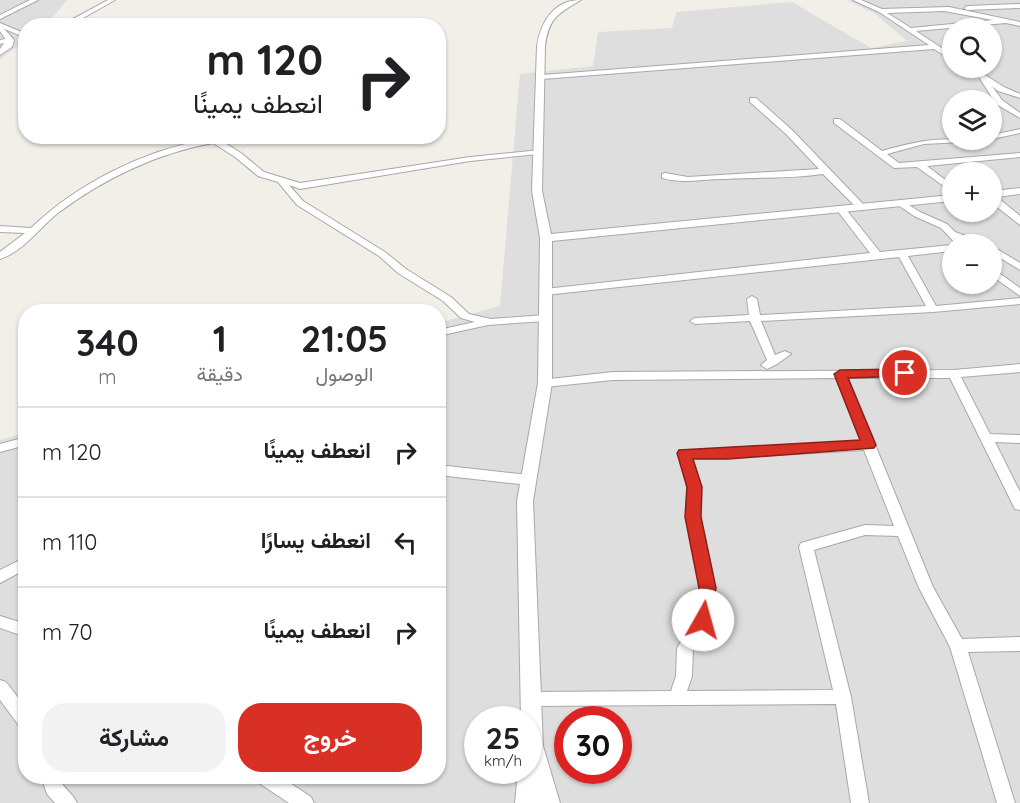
<!DOCTYPE html>
<html lang="ar">
<meta charset="utf-8">
<style>
:root{--surface:#fff;--page:#f2f2f2;--text:#202124;--muted:#757577;--line:#e0e0e0;--accent:#d93025}
body{margin:0;font-family:Quicksand,Vazirmatn,sans-serif;background:var(--page);color:var(--text);direction:rtl;height:100vh;display:flex;flex-direction:column;font-size:22px;white-space:nowrap}
*{box-sizing:border-box;margin:0}
p{font-size:20px;color:var(--muted)}
.icon{flex:none;width:33px;height:33px;fill:none;stroke:currentColor;stroke-width:2;stroke-linecap:round;stroke-linejoin:round}
.map{position:relative;flex:1;overflow:hidden;direction:ltr}
.panel{position:absolute;left:18px;top:304px;width:428px;height:480px;display:flex;flex-direction:column;background:var(--surface);border-radius:24px;box-shadow:0 2px 4px #0004;direction:rtl}
.panel>*{flex:none}
.guide{position:absolute;left:18px;top:18px;width:428px;height:126px;border-radius:24px;box-shadow:0 2px 4px #0004;direction:rtl;background:#fff;color:var(--text);overflow:hidden}
.buttons{position:absolute;left:942px;top:18px;display:grid;gap:12px}
.buttons a{display:grid;place-items:center;width:60px;height:60px;border-radius:50%;background:var(--surface);box-shadow:0 2px 4px #0004;font-size:30px}
.speed{position:absolute;left:464px;top:706px;display:flex;gap:12px;font-size:30px;font-weight:700;text-align:center}
.speed>*{display:grid;place-content:center;width:78px;height:78px;border-radius:50%;background:var(--surface);box-shadow:0 2px 4px #0004;line-height:1}
.speed small{font-size:15px;font-weight:400}
.speed .limit{border:9px solid #d22;background:#fff;color:#111}
.pin{position:absolute;display:grid;place-items:center;width:51px;height:51px;color:#fff;margin:-26px;border:3px solid #fff;border-radius:50%;box-shadow:0 2px 6px #0007}
.me{position:absolute;width:66px;margin:-33px;rotate:7deg;stroke-linejoin:round;filter:drop-shadow(0 0 4px #0008)}
.turn{display:flex;align-items:center;gap:21px;height:126px;padding:0 24px;font-size:27px}
.turn .icon{width:78px;height:78px;stroke-width:2.5}
.turn b{display:block;font-size:42px;line-height:51px}
.eta{display:flex;justify-content:space-evenly;align-items:center;height:102px;text-align:center}
.eta b{font-size:36px;font-weight:700;line-height:42px}
.primary-button{display:flex;gap:12px;margin-top:auto;padding:12px 24px}
.primary-button a{flex:1;height:69px;border-radius:24px;background:var(--accent);color:#fff;font-size:24px;font-weight:700;line-height:69px;text-align:center}
.primary-button a+a{background:var(--page);color:var(--text)}
ul{padding:0;list-style:none}
li{display:flex;align-items:center;gap:18px;height:90px;padding:0 24px;border-top:2px solid var(--line)}
li div{flex:1}
li b{display:block;font-size:22px}
li em{font-style:normal}
.map>svg:first-child{display:block}
.residential{fill:#dfdede;fill-rule:evenodd}
.lines{fill:none;stroke-linecap:round;stroke-linejoin:round}
.minor-casing{stroke:#a8a8a8;stroke-width:2}
.tertiary-casing{stroke:#a8a8a8;stroke-width:2}
.minor{fill:#fff;fill-rule:evenodd}
.tertiary{fill:#fff;fill-rule:evenodd}
.route{fill:#d93025;stroke:#8d1f18;stroke-width:1.5}
</style>
<div class="map">
<svg width="1020" height="803" viewBox="0 0 1020 803">
<rect width="100%" height="100%" fill="#f1efe8"/>
<!-- residential -->
<path class="residential" d="M 0,0 L 67,0 L 46,25 L 26,26 L 25,41 L 0,59 Z
M 846,0 L 1020,0 L 1020,803 L 0,803 L 0,440 L 25,433 L 26,777 L 438,777 L 438,323 L 500,306 L 520,74 L 593,66 L 598,32 L 672,28 L 676,12 L 792,2 L 871,48 L 907,41 L 874,13 ZM 952,28 L 992,28 L 992,68 L 952,68 ZM 952,100 L 992,100 L 992,140 L 952,140 ZM 952,172 L 992,172 L 992,212 L 952,212 ZM 952,244 L 992,244 L 992,284 L 952,284 ZM 477,720 L 528,720 L 528,771 L 477,771 ZM 567,720 L 618,720 L 618,771 L 567,771 Z"/>
<g class="lines">
<defs>
<path id="minor" d="M 30,0 L 38,0 L 0,19 L 0,15 Z
M 108,0 L 115,0 L 69,26 L 60,26 Z
M 853,0 L 861,0 L 882,9 L 949,7 L 1020,22 L 1020,26 L 1006,23 L 916,31 L 952,55 L 952,60 L 934,49 L 542,79 L 539,77 L 542,75 L 929,45 L 879,12 ZM 944,11 L 993,20 L 911,28 L 887,13 Z
M 1020,4 L 1020,8 L 967,10 L 964,8 L 967,6 Z
M 0,23 L 26,34 L 26,38 L 0,27 Z
M 10,38 L 13,40 L 12,41 L 0,44 L 0,40 Z
M 967,68 L 974,68 L 1004,87 L 1020,94 L 1020,98 L 998,91 L 992,86 L 1002,100 L 1020,113 L 1020,118 L 996,104 L 979,77 Z
M 750,98 L 756,98 L 792,130 L 864,205 L 864,209 L 858,209 L 823,174 C 790,179 757,177 723,179 C 702,179 683,184 662,178 L 662,174 L 665,173 L 688,177 L 819,169 L 786,134 L 750,102 Z
M 834,119 L 840,119 L 882,151 C 913,142 936,137 967,140 L 963,142 L 924,144 L 887,154 L 899,163 L 1020,153 L 1020,157 L 927,166 L 952,185 L 952,192 L 917,167 L 894,168 L 834,123 Z
M 1020,129 L 1020,133 L 992,139 L 992,135 Z
M 204,136 L 214,136 L 241,153 L 264,172 L 300,183 L 470,157 L 541,150 L 541,154 L 538,154 L 470,161 L 300,189 L 289,185 L 303,201 L 385,252 L 406,269 L 451,297 L 469,314 L 491,319 L 545,315 L 550,318 L 545,321 L 488,325 L 438,336 L 438,330 L 475,322 L 461,318 L 443,301 L 398,273 L 379,256 L 297,205 L 278,182 L 258,176 L 235,157 L 213,143 C 157,153 103,179 58,213 C 39,228 23,252 0,259 L 0,252 L 25,233 L 0,232 L 0,226 L 31,228 C 78,183 143,151 207,139 Z
M 901,200 L 920,212 L 947,224 L 955,232 L 987,244 L 974,244 L 963,241 L 965,244 L 956,244 L 941,228 L 914,216 L 898,205 L 898,201 Z
M 841,206 L 844,207 L 880,252 L 952,245 L 952,251 L 908,256 L 936,306 L 1020,298 L 1020,304 L 933,312 L 761,321 L 775,355 L 785,351 L 791,354 L 777,364 L 767,369 L 761,365 L 767,360 L 750,321 L 695,324 L 690,321 L 695,318 L 749,315 L 747,299 L 752,296 L 757,299 L 760,315 L 926,306 L 899,257 L 545,295 L 540,292 L 545,289 L 870,253 L 836,209 Z
M 992,246 L 1020,263 L 1020,270 L 992,253 Z
M 992,268 L 1020,288 L 1020,296 L 992,276 Z
M 1020,364 L 1020,372 L 961,377 L 990,434 L 1020,435 L 1020,443 L 995,442 L 1020,492 L 1020,510 L 1015,509 L 1013,505 L 950,378 L 848,378 L 933,587 L 962,639 L 1020,637 L 1020,651 L 968,652 L 1015,803 L 997,803 L 950,647 L 919,588 L 898,536 L 865,535 L 814,550 L 851,697 L 869,803 L 851,803 L 836,704 L 530,706 L 524,704 L 522,699 L 524,694 L 530,692 L 671,691 L 676,676 L 677,648 L 695,619 L 700,588 L 686,517 L 687,487 L 678,453 L 679,450 L 728,450 L 861,441 L 836,378 L 613,380 L 545,387 L 541,386 L 539,383 L 541,380 L 613,372 L 954,370 ZM 864,450 L 894,526 L 865,525 L 801,543 L 799,547 L 833,690 L 687,691 L 692,676 L 693,649 L 711,620 L 714,588 L 700,517 L 701,487 L 692,458 L 728,458 Z
M 26,437 L 26,445 L 0,452 L 0,444 Z
M 438,465 L 529,475 L 534,477 L 536,480 L 534,483 L 529,485 L 438,475 Z
M 26,557 L 26,569 L 0,583 L 0,570 Z
M 0,616 L 26,624 L 26,637 L 0,628 Z
M 0,680 L 6,682 L 26,708 L 26,730 L 20,727 L 0,700 Z
M 41,777 L 59,777 C 62,788 73,793 77,803 L 55,803 L 47,794 Z
M 256,777 L 281,777 L 311,797 L 314,803 L 289,803 L 259,783 Z"/>
<path id="tertiary" d="M 581,0 C 558,14 549,17 545,46 L 542,191 L 551,234 L 952,195 L 952,201 L 552,241 L 552,383 L 533,501 L 543,746 L 560,803 L 515,803 L 518,771 L 528,771 L 528,720 L 521,720 L 517,501 L 538,383 L 540,238 L 532,191 L 537,46 C 541,21 554,0 581,0 Z
M 0,24 L 14,40 L 12,47 L 0,55 L 0,49 L 6,40 L 0,31 Z
M 1020,188 L 1020,194 L 997,197 L 1020,216 L 1020,225 L 992,203 L 992,191 Z"/>
</defs>
<!-- minor casing -->
<use href="#minor" class="minor-casing"/>
<!-- tertiary casing -->
<use href="#tertiary" class="tertiary-casing"/>
<!-- minor -->
<use href="#minor" class="minor"/>
<!-- tertiary -->
<use href="#tertiary" class="tertiary"/>
</g>
<!-- route -->
<path class="route" d="M 905,369 L 910,370 L 910,376 L 848,378 L 876,445 L 874,448 L 728,459 L 693,459 L 702,487 L 701,517 L 716,588 L 709,625 L 703,627 L 697,625 L 694,620 L 699,588 L 685,517 L 687,487 L 677,453 L 679,450 L 860,440 L 834,374 L 840,370 Z"/>
</svg>
<div class="buttons">
<a><svg class="icon" aria-label="search" viewBox="0 0 24 24"><circle cx="10" cy="10" r="6"/><path d="M15 15l6 6"/></svg></a>
<a><svg class="icon" aria-label="layers" viewBox="0 0 24 24"><path d="M12 4l9 5-9 5-9-5zM3 14l9 5 9-5"/></svg></a>
<a>+</a>
<a>−</a>
</div>
<div class="speed"><div>25<small>km/h</small></div><div class="limit">30</div></div>
<div class="pin" style="left:905px;top:373px;background:#d93025"><svg class="icon" aria-label="arrive" viewBox="0 0 24 24"><path d="M6 21V4h12l-3 4 3 4H6"/></svg></div>
<svg class="me" style="left:703px;top:620px" viewBox="-20 -20 40 40"><circle r="19" fill="#fff"/><path d="M0-13L10 11 0 6-10 11z" fill="#d93025"/></svg>
<div class="guide">
<div class="turn"><svg class="icon" aria-label="right" viewBox="0 0 24 24"><path d="M7 20v-9h11M14 6l5 5-5 5"/></svg><div><b>120 m</b>انعطف يمينًا</div></div>
</div>
<section class="panel">
<div class="eta">
<div><b>21:05</b><p>الوصول</p></div>
<div><b>1</b><p>دقيقة</p></div>
<div><b>340</b><p>m</p></div>
</div>
<ul>
<li><svg class="icon" aria-label="right" viewBox="0 0 24 24"><path d="M7 20v-9h11M14 6l5 5-5 5"/></svg><div><b>انعطف يمينًا</b></div><em>120 m</em></li>
<li><svg class="icon" aria-label="left" viewBox="0 0 24 24"><path d="M17 20v-9H6M10 6l-5 5 5 5"/></svg><div><b>انعطف يسارًا</b></div><em>110 m</em></li>
<li><svg class="icon" aria-label="right" viewBox="0 0 24 24"><path d="M7 20v-9h11M14 6l5 5-5 5"/></svg><div><b>انعطف يمينًا</b></div><em>70 m</em></li>
</ul>
<div class="primary-button"><a>خروج</a><a>مشاركة</a></div>
</section>
</div>
